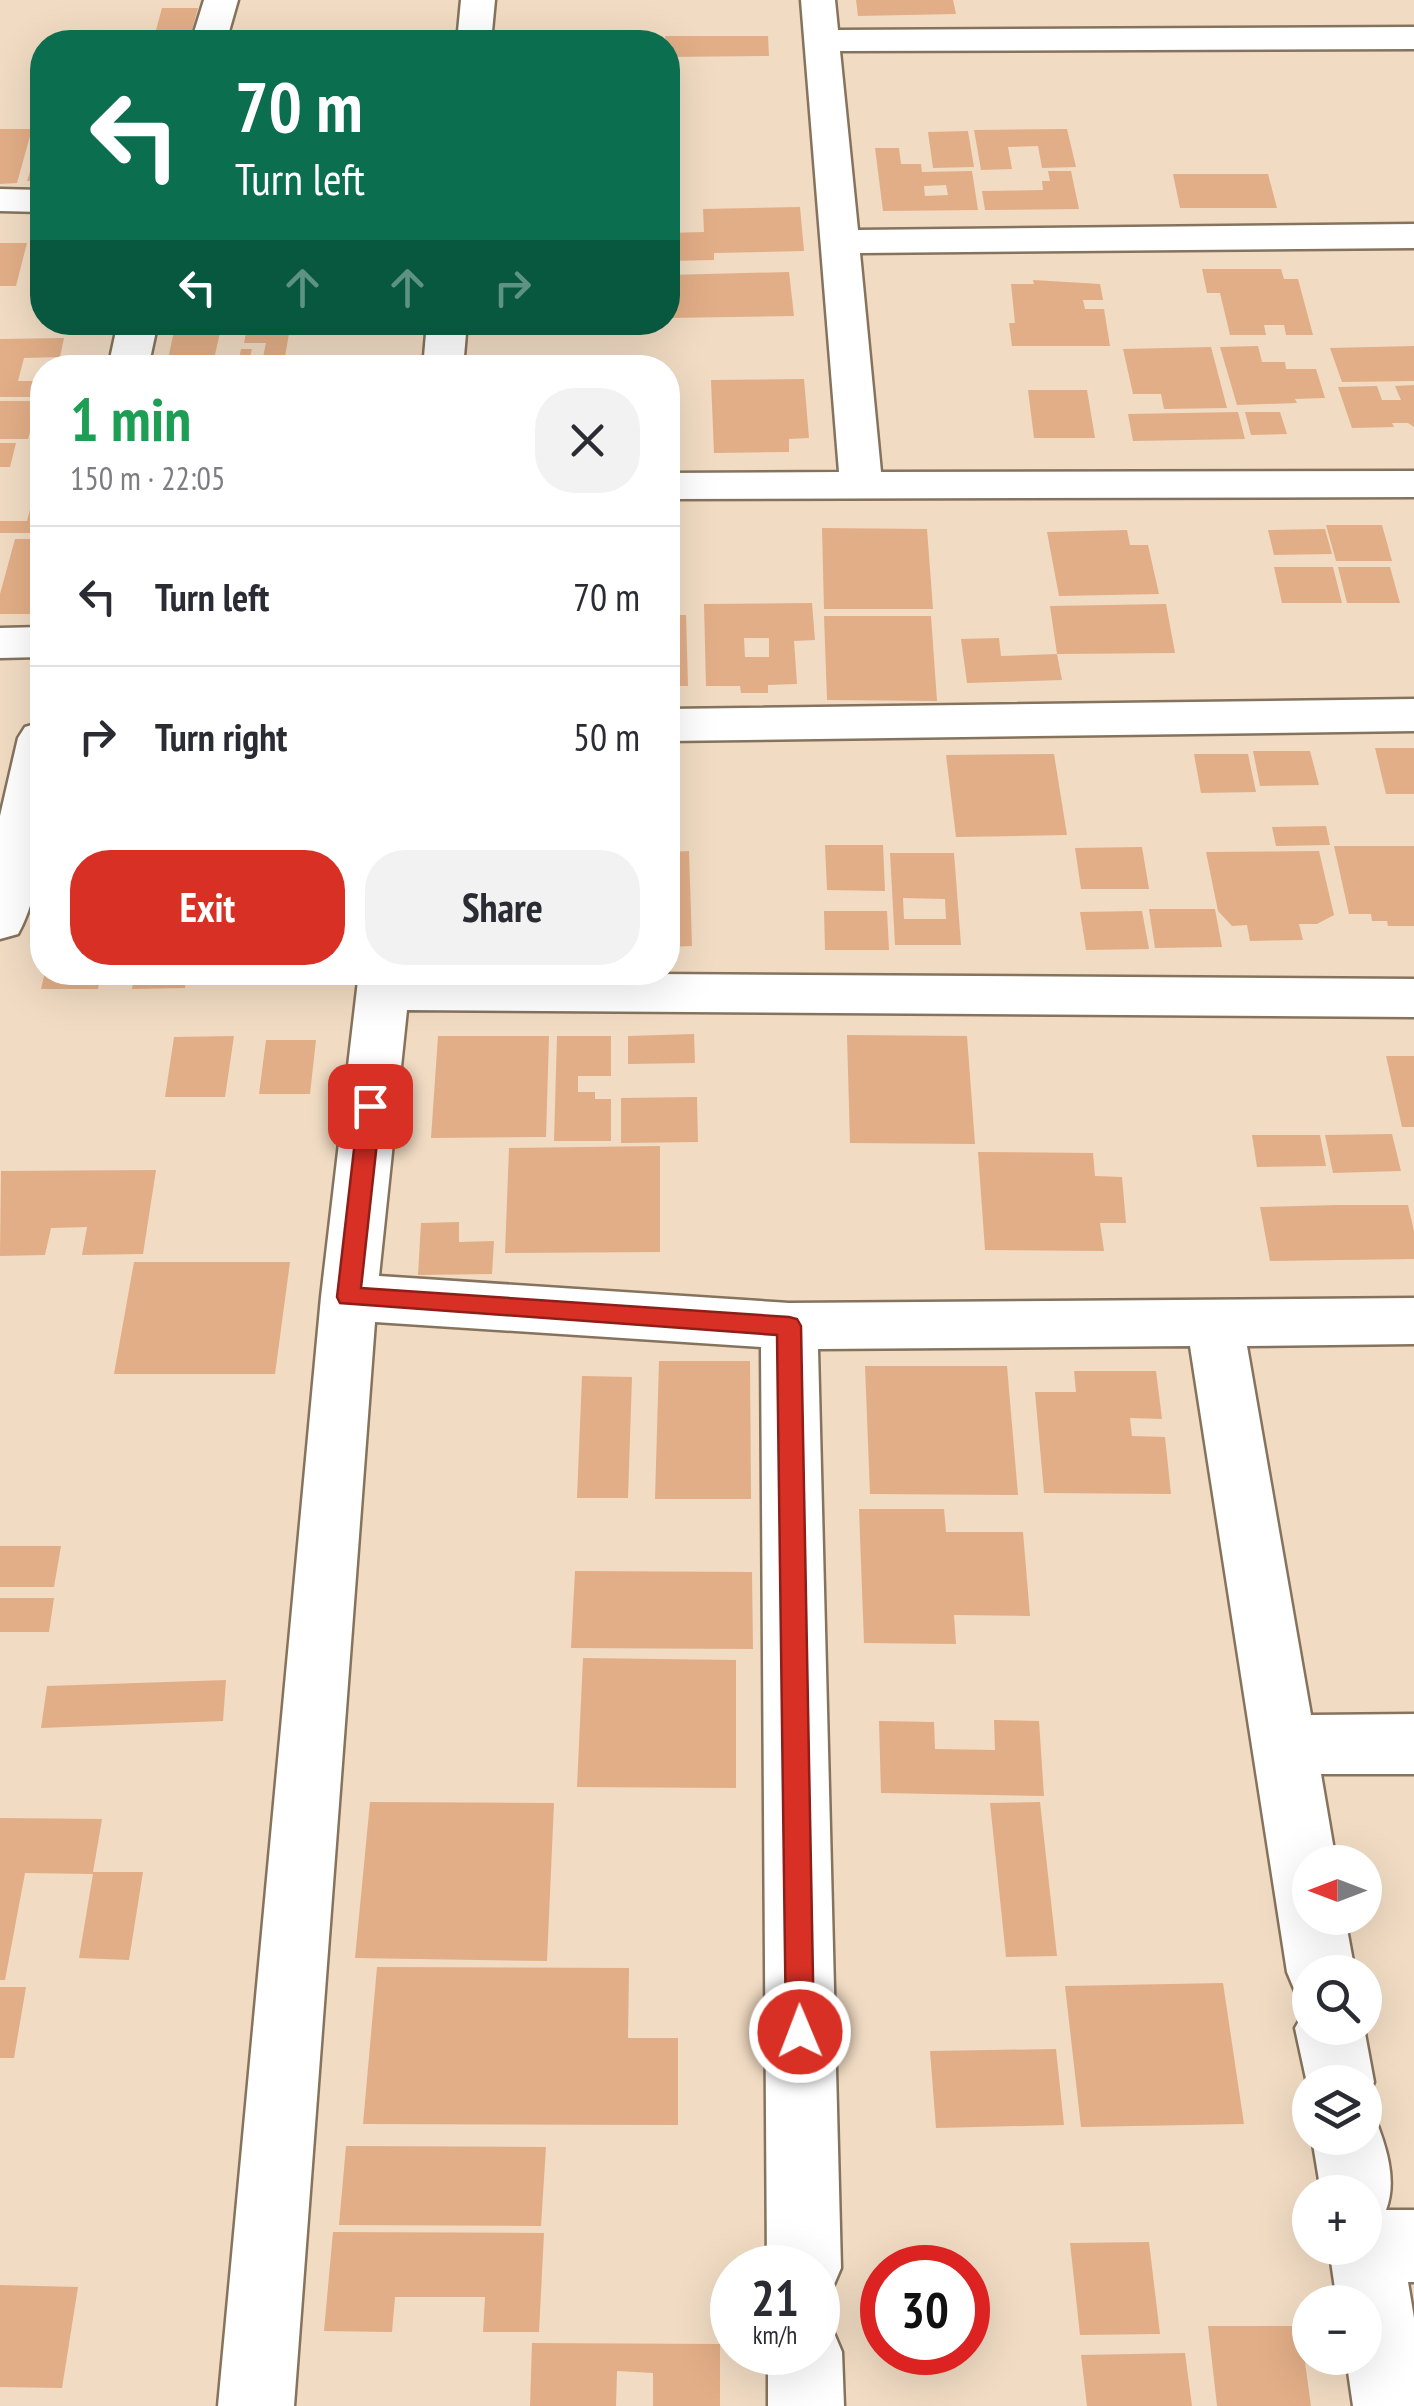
<!DOCTYPE html>
<meta charset="utf-8">
<style>
:root{--surface:#fff;--page:#f2f2f3;--text:#2b2b33;--muted:#7c7c81;--line:#e1e1e2;--accent:#d93025}
body{margin:0;font-family:"PT Sans Narrow",sans-serif;background:var(--page);color:var(--text);height:100vh;display:flex;flex-direction:column;font-size:38px;white-space:nowrap}
*{box-sizing:border-box;margin:0}
p{font-size:32px;color:var(--muted)}
.icon{flex:none;width:55px;height:55px;fill:none;stroke:currentColor;stroke-width:2;stroke-linecap:round;stroke-linejoin:round}
.map{position:relative;flex:1;overflow:hidden}
.side{position:absolute;left:30px;top:355px;width:650px;height:630px;display:flex;flex-direction:column;background:var(--surface);border-radius:40px;box-shadow:0 10px 40px #0002}
.side>*{flex:none}
.guide{position:absolute;left:30px;top:30px;width:650px;height:305px;border-radius:40px;box-shadow:0 10px 40px #0002;background:#0b6e4f;color:#fff;overflow:hidden}
.needle{width:65px;rotate:270deg}
.controls{position:absolute;left:1292px;top:1845px;display:grid;gap:20px}
.controls a{display:grid;place-items:center;width:90px;height:90px;border-radius:50%;background:var(--surface);box-shadow:0 10px 40px #0002;font-size:50px}
.speed{position:absolute;left:710px;top:2245px;display:flex;gap:20px;font-size:50px;font-weight:700;text-align:center}
.speed>*{display:grid;place-content:center;width:130px;height:130px;border-radius:50%;background:var(--surface);box-shadow:0 10px 40px #0002;line-height:1}
.speed small{font-size:25px;font-weight:400}
.speed .limit{border:15px solid #d22;background:#fff;color:#111}
.pin{position:absolute;display:grid;place-items:center;width:85px;height:85px;color:#fff;margin:-42px;border-radius:20px;box-shadow:0 5px 15px #0006}
.me{position:absolute;width:110px;margin:-55px;rotate:359deg;stroke-linejoin:round;filter:drop-shadow(0 0 8px #0008)}
.turn{display:flex;align-items:center;gap:35px;height:210px;padding:0 40px;font-size:45px}
.turn .icon{width:130px;height:130px;stroke-width:2.5}
.turn b{display:block;font-size:70px;line-height:85px}
.lanes{display:flex;align-items:center;height:95px;padding:0 40px;background:#0003;justify-content:center;gap:50px;direction:ltr}
.lanes .off{opacity:.35}
.round{display:grid;place-items:center;flex:none;width:105px;height:105px;border-radius:40px;background:var(--page)}
.overview{display:flex;align-items:center;justify-content:space-between;height:170px;padding:0 40px}
h1{font-size:60px;font-weight:700;line-height:75px;color:#1e9e55}
.cta{display:flex;gap:20px;margin-top:auto;padding:20px 40px}
.cta a{flex:1;height:115px;border-radius:40px;background:var(--accent);color:#fff;font-size:40px;font-weight:700;line-height:115px;text-align:center}
.cta a+a{background:var(--page);color:var(--text)}
ul{padding:0;list-style:none}
li{display:flex;align-items:center;gap:30px;height:140px;padding:0 40px;border-top:2px solid var(--line)}
li div{flex:1}
li b{display:block;font-size:38px}
li em{font-style:normal}
.map>svg:first-child{display:block}
.building{fill:#e2ae87;fill-rule:evenodd}
.lines{fill:none;stroke-linecap:round;stroke-linejoin:round}
.minor-casing{stroke:#86735d;stroke-width:5}
.minor{fill:#fff;fill-rule:evenodd}
.route{fill:#d93025;stroke:#8d1f18;stroke-width:2.5}
</style>
<div class="map">
<svg width="1414" height="2406" viewBox="0 0 1414 2406">
<rect width="100%" height="100%" fill="#f1dbc3"/>
<!-- building -->
<path class="building" d="M 856,0 L 953,0 L 956,14 L 858,16 Z
M 162,8 L 198,8 L 192,30 L 156,30 Z
M 92,33 L 192,33 L 190,42 L 89,42 Z
M 665,36 L 768,36 L 769,56 L 668,57 Z
M 0,129 L 32,129 L 17,183 L 0,184 Z
M 1067,129 L 1076,167 L 1042,168 L 1038,146 L 1008,147 L 1012,169 L 981,170 L 974,130 Z
M 968,131 L 974,167 L 933,168 L 928,132 Z
M 42,133 L 42,181 L 27,181 Z
M 875,148 L 899,148 L 901,164 L 921,164 L 922,172 L 972,171 L 978,210 L 883,211 ZM 946,185 L 948,195 L 925,196 L 924,186 Z
M 1048,171 L 1071,171 L 1079,209 L 985,210 L 982,191 L 1043,190 L 1042,181 L 1050,181 Z
M 1173,174 L 1268,174 L 1277,208 L 1180,208 Z
M 800,207 L 804,251 L 714,253 L 714,260 L 668,261 L 668,233 L 704,232 L 703,209 Z
M 0,243 L 27,243 L 16,286 L 0,286 Z
M 1202,269 L 1281,269 L 1284,279 L 1298,279 L 1313,335 L 1286,335 L 1284,325 L 1264,325 L 1266,335 L 1230,335 L 1220,293 L 1207,293 Z
M 789,272 L 794,316 L 668,318 L 668,275 Z
M 1033,280 L 1100,284 L 1103,300 L 1083,300 L 1085,309 L 1104,309 L 1110,346 L 1012,346 L 1009,323 L 1015,323 L 1011,284 L 1034,284 Z
M 176,322 L 291,322 L 283,368 L 230,368 L 231,364 L 238,364 L 241,349 L 252,349 L 250,357 L 263,357 L 266,343 L 244,343 L 247,328 L 221,328 L 212,368 L 166,368 Z
M 64,338 L 60,357 L 24,358 L 18,381 L 38,381 L 33,397 L 0,397 L 0,339 Z
M 1258,346 L 1262,362 L 1285,362 L 1286,369 L 1316,369 L 1325,398 L 1295,399 L 1297,403 L 1237,405 L 1220,347 Z
M 1414,346 L 1414,381 L 1342,382 L 1330,348 Z
M 1211,347 L 1227,408 L 1164,409 L 1161,394 L 1133,394 L 1123,349 Z
M 804,379 L 809,438 L 789,439 L 789,452 L 714,453 L 711,380 Z
M 1414,385 L 1414,427 L 1408,423 L 1392,423 L 1394,427 L 1352,428 L 1338,387 L 1377,386 L 1382,400 L 1401,400 L 1395,386 Z
M 1028,390 L 1087,390 L 1095,438 L 1034,438 Z
M 0,401 L 42,401 L 42,414 L 35,414 L 28,439 L 0,439 Z
M 1238,412 L 1245,439 L 1133,441 L 1128,414 Z
M 1245,412 L 1280,412 L 1287,434 L 1251,435 Z
M 0,443 L 16,443 L 10,467 L 0,467 Z
M 33,498 L 42,498 L 42,533 L 0,533 L 0,521 L 27,521 Z
M 1326,525 L 1382,525 L 1392,561 L 1336,561 Z
M 822,528 L 927,529 L 933,609 L 824,609 Z
M 1325,529 L 1332,554 L 1274,555 L 1268,530 Z
M 1127,530 L 1130,545 L 1148,545 L 1159,594 L 1059,596 L 1047,532 Z
M 15,539 L 42,539 L 42,614 L 0,614 L 0,594 Z
M 1274,567 L 1333,567 L 1342,603 L 1282,603 Z
M 1338,567 L 1390,567 L 1400,603 L 1347,603 Z
M 812,603 L 815,640 L 794,641 L 797,684 L 768,685 L 768,693 L 741,693 L 740,686 L 706,686 L 704,604 ZM 744,638 L 769,638 L 769,657 L 745,657 Z
M 1166,604 L 1175,653 L 1057,654 L 1062,680 L 967,683 L 961,639 L 999,638 L 1001,656 L 1057,654 L 1050,606 Z
M 668,615 L 686,615 L 688,686 L 668,686 L 668,662 L 673,662 L 674,643 L 668,643 Z
M 824,616 L 931,616 L 937,701 L 827,700 Z
M 1375,748 L 1414,748 L 1414,794 L 1386,794 Z
M 1253,751 L 1310,751 L 1319,785 L 1260,786 Z
M 1054,754 L 1067,835 L 956,837 L 946,755 Z
M 1194,754 L 1248,754 L 1256,792 L 1201,793 Z
M 1326,826 L 1330,845 L 1276,846 L 1272,827 Z
M 825,845 L 883,845 L 885,891 L 827,890 Z
M 1334,846 L 1414,846 L 1414,926 L 1388,926 L 1387,921 L 1372,921 L 1371,914 L 1349,914 Z
M 1142,847 L 1149,889 L 1081,889 L 1075,848 Z
M 689,851 L 692,946 L 668,947 L 668,852 Z
M 1319,851 L 1334,915 L 1317,924 L 1299,924 L 1303,940 L 1250,941 L 1247,925 L 1232,926 L 1218,911 L 1206,852 Z
M 890,853 L 954,853 L 961,945 L 895,945 ZM 903,898 L 945,899 L 946,919 L 904,919 Z
M 1149,909 L 1215,909 L 1222,947 L 1155,948 Z
M 824,911 L 887,911 L 889,950 L 825,950 Z
M 1142,911 L 1149,949 L 1086,950 L 1080,912 Z
M 45,972 L 101,972 L 98,989 L 41,989 Z
M 135,972 L 187,972 L 185,988 L 132,989 Z
M 694,1034 L 695,1063 L 628,1064 L 628,1036 Z
M 847,1035 L 967,1036 L 975,1144 L 850,1143 Z
M 234,1036 L 225,1097 L 165,1097 L 174,1037 Z
M 438,1036 L 549,1036 L 546,1137 L 431,1138 Z
M 557,1036 L 611,1036 L 611,1076 L 578,1076 L 578,1092 L 595,1092 L 595,1099 L 611,1099 L 611,1141 L 554,1141 Z
M 266,1040 L 316,1040 L 310,1094 L 259,1094 Z
M 1386,1056 L 1414,1056 L 1414,1127 L 1402,1127 Z
M 697,1097 L 698,1142 L 621,1143 L 621,1098 Z
M 1392,1134 L 1401,1171 L 1333,1173 L 1325,1135 Z
M 1252,1135 L 1320,1135 L 1326,1166 L 1257,1167 Z
M 660,1146 L 660,1252 L 505,1253 L 509,1148 Z
M 978,1152 L 1093,1153 L 1095,1176 L 1122,1177 L 1126,1223 L 1100,1223 L 1104,1251 L 985,1250 Z
M 156,1170 L 143,1254 L 82,1255 L 87,1227 L 51,1228 L 45,1255 L 0,1256 L 1,1171 Z
M 1338,1205 L 1408,1205 L 1414,1231 L 1414,1259 L 1270,1261 L 1260,1207 Z
M 459,1222 L 459,1242 L 494,1241 L 492,1274 L 418,1275 L 421,1223 Z
M 134,1262 L 290,1262 L 275,1374 L 114,1374 Z
M 659,1361 L 750,1361 L 751,1499 L 655,1499 Z
M 865,1366 L 1007,1366 L 1018,1495 L 870,1494 Z
M 1074,1371 L 1156,1371 L 1162,1419 L 1130,1418 L 1132,1436 L 1165,1437 L 1171,1494 L 1044,1493 L 1035,1392 L 1076,1392 Z
M 582,1376 L 632,1377 L 628,1498 L 577,1498 Z
M 859,1509 L 944,1509 L 946,1532 L 1023,1532 L 1030,1616 L 954,1615 L 956,1644 L 864,1643 Z
M 0,1546 L 61,1546 L 54,1587 L 0,1587 Z
M 575,1571 L 752,1572 L 753,1649 L 571,1648 Z
M 0,1598 L 54,1598 L 49,1632 L 0,1632 Z
M 583,1658 L 736,1660 L 736,1788 L 577,1787 Z
M 226,1680 L 223,1721 L 41,1728 L 47,1686 Z
M 994,1720 L 1039,1721 L 1044,1796 L 881,1793 L 879,1721 L 934,1722 L 935,1749 L 995,1750 Z
M 370,1802 L 554,1803 L 547,1961 L 355,1958 Z
M 1040,1802 L 1057,1956 L 1006,1957 L 990,1803 Z
M 0,1818 L 102,1819 L 93,1872 L 143,1872 L 129,1960 L 79,1958 L 93,1874 L 25,1873 L 5,1980 L 0,1980 Z
M 377,1967 L 629,1968 L 628,2038 L 678,2038 L 678,2125 L 363,2124 Z
M 1223,1983 L 1244,2124 L 1081,2127 L 1065,1986 Z
M 0,1987 L 26,1987 L 14,2058 L 0,2058 Z
M 1056,2049 L 1064,2125 L 936,2128 L 930,2051 Z
M 346,2146 L 546,2147 L 541,2226 L 339,2225 Z
M 333,2232 L 544,2233 L 539,2332 L 483,2332 L 485,2297 L 395,2297 L 392,2332 L 324,2331 Z
M 1149,2242 L 1160,2334 L 1080,2335 L 1070,2243 Z
M 0,2285 L 78,2287 L 62,2388 L 0,2387 Z
M 1208,2326 L 1300,2326 L 1311,2406 L 1217,2406 Z
M 532,2343 L 720,2344 L 720,2406 L 653,2406 L 653,2373 L 617,2371 L 616,2406 L 530,2406 Z
M 1185,2353 L 1192,2406 L 1087,2406 L 1081,2355 Z"/>
<g class="lines">
<defs>
<path id="minor" d="M 204,0 L 238,0 L 226,42 L 191,42 Z
M 461,0 L 495,0 L 491,42 L 457,42 Z
M 801,0 L 835,0 L 838,30 L 1414,27 L 1414,49 L 840,51 L 858,230 L 1414,224 L 1414,248 L 860,253 L 881,472 L 1414,471 L 1414,497 L 668,499 L 668,473 L 839,472 Z
M 0,189 L 42,190 L 42,212 L 0,211 Z
M 118,322 L 158,322 L 148,368 L 108,368 Z
M 427,322 L 467,322 L 463,368 L 423,368 Z
M 42,627 L 42,657 L 0,658 L 0,628 Z
M 1414,699 L 1414,731 L 668,741 L 668,709 Z
M 42,722 C 46,783 49,879 18,934 L 0,939 L 0,816 L 18,738 L 25,727 Z
M 359,972 L 1414,979 L 1414,1017 L 407,1010 L 379,1276 L 789,1303 L 1414,1298 L 1414,1344 L 1247,1346 L 1311,1715 L 1414,1714 L 1414,1774 L 1321,1774 L 1336,1862 L 1310,1862 L 1310,1918 L 1345,1918 L 1355,1972 L 1310,1972 L 1310,2001 L 1297,1996 L 1287,1972 L 1190,1346 L 818,1349 L 841,2268 L 830,2294 L 818,2299 L 818,2268 L 767,2268 L 761,1347 L 375,1322 L 294,2406 L 218,2406 L 321,1297 Z
M 1310,2002 L 1310,2028 L 1364,2028 L 1374,2082 L 1365,2104 L 1365,2082 L 1310,2082 L 1310,2097 L 1295,2028 Z
M 1365,2110 L 1373,2113 C 1385,2143 1398,2179 1386,2210 L 1414,2210 L 1414,2282 L 1408,2282 L 1414,2318 L 1414,2406 L 1353,2406 L 1346,2358 L 1365,2358 L 1365,2302 L 1337,2302 L 1329,2248 L 1365,2248 L 1365,2192 L 1321,2192 L 1312,2138 L 1365,2138 Z
M 818,2320 L 831,2326 L 842,2352 L 844,2406 L 768,2406 L 768,2352 L 818,2352 Z"/>
</defs>
<!-- minor casing -->
<use href="#minor" class="minor-casing"/>
<!-- minor -->
<use href="#minor" class="minor"/>
</g>
<!-- route -->
<path class="route" d="M 370,1097 L 381,1106 L 361,1288 L 789,1317 L 797,1319 L 801,1326 L 814,2032 L 810,2042 L 800,2046 L 790,2042 L 786,2032 L 777,1335 L 340,1303 L 337,1297 L 359,1106 Z"/>
</svg>
<div class="controls">
<a><svg class="needle" viewBox="-14 -14 28 28"><path d="M0-13l5 13h-10z" fill="#e53935"/><path d="M0 13l5-13h-10z" fill="#7c7c81"/></svg></a>
<a><svg class="icon" aria-label="search" viewBox="0 0 24 24"><circle cx="10" cy="10" r="6"/><path d="M15 15l6 6"/></svg></a>
<a><svg class="icon" aria-label="layers" viewBox="0 0 24 24"><path d="M12 4l9 5-9 5-9-5zM3 14l9 5 9-5"/></svg></a>
<a>+</a>
<a>−</a>
</div>
<div class="speed"><div>21<small>km/h</small></div><div class="limit">30</div></div>
<div class="pin" style="left:370px;top:1106px;background:#d93025"><svg class="icon" aria-label="arrive" viewBox="0 0 24 24"><path d="M6 21V4h12l-3 4 3 4H6"/></svg></div>
<svg class="me" style="left:800px;top:2032px" viewBox="-20 -20 40 40"><circle r="17" fill="#d93025" stroke="#fff" stroke-width="3"/><path d="M0-11L8 9 0 5-8 9z" fill="#fff"/></svg>
<div class="guide">
<div class="turn"><svg class="icon" aria-label="left" viewBox="0 0 24 24"><path d="M17 20v-9H6M10 6l-5 5 5 5"/></svg><div><b>70 m</b>Turn left</div></div>
<div class="lanes"><svg class="icon" aria-label="left" viewBox="0 0 24 24"><path d="M17 20v-9H6M10 6l-5 5 5 5"/></svg><svg class="icon off" aria-label="ahead" viewBox="0 0 24 24"><path d="M12 20V5M6 11l6-6 6 6"/></svg><svg class="icon off" aria-label="ahead" viewBox="0 0 24 24"><path d="M12 20V5M6 11l6-6 6 6"/></svg><svg class="icon off" aria-label="right" viewBox="0 0 24 24"><path d="M7 20v-9h11M14 6l5 5-5 5"/></svg></div>
</div>
<section class="side">
<div class="overview"><div><h1>1 min</h1><p>150 m · 22:05</p></div><a class="round"><svg class="icon" aria-label="close" viewBox="0 0 24 24"><path d="M6 6l12 12M18 6L6 18"/></svg></a></div>
<ul>
<li><svg class="icon" aria-label="left" viewBox="0 0 24 24"><path d="M17 20v-9H6M10 6l-5 5 5 5"/></svg><div><b>Turn left</b></div><em>70 m</em></li>
<li><svg class="icon" aria-label="right" viewBox="0 0 24 24"><path d="M7 20v-9h11M14 6l5 5-5 5"/></svg><div><b>Turn right</b></div><em>50 m</em></li>
</ul>
<div class="cta"><a>Exit</a><a>Share</a></div>
</section>
</div>
